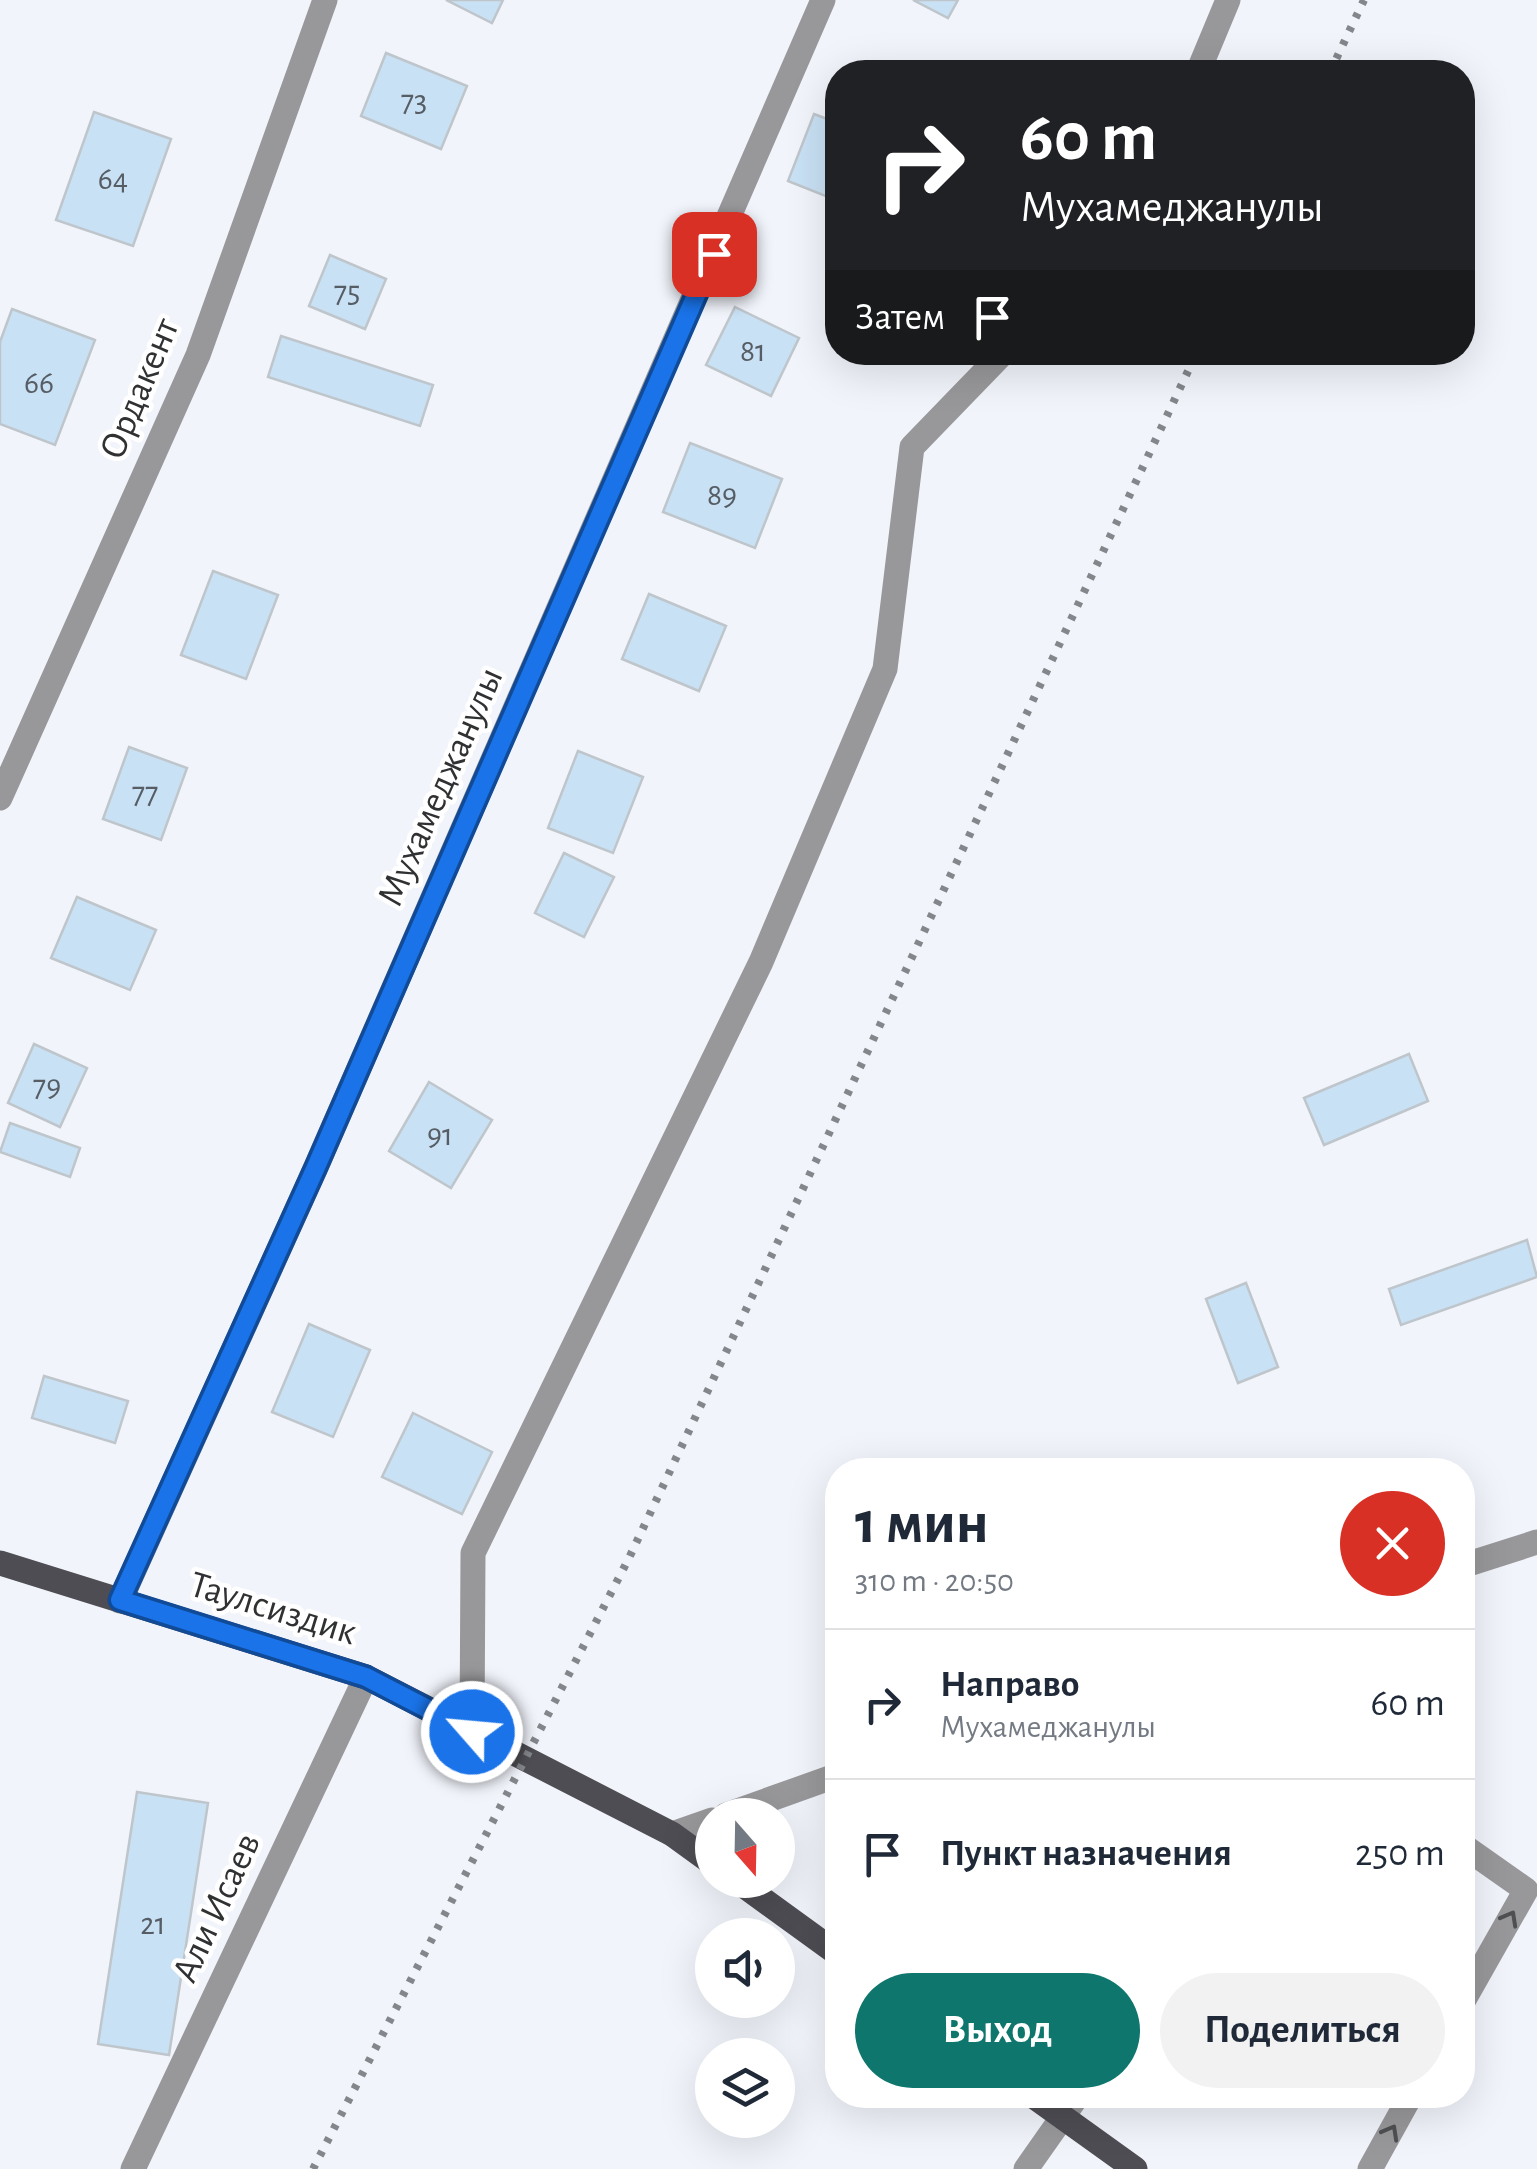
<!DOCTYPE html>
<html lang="ru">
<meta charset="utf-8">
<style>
:root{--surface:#fff;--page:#f2f2f3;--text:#1f2937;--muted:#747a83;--line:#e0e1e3;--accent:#0f766e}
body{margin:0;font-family:"Alegreya Sans",sans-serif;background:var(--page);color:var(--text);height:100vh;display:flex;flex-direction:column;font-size:38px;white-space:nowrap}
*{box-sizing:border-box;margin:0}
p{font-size:32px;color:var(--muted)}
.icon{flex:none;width:55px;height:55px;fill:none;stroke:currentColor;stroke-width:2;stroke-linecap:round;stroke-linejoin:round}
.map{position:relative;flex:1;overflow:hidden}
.details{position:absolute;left:825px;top:1458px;width:650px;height:650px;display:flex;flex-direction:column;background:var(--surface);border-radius:40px;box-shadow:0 10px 40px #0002}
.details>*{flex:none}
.guide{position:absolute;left:825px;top:60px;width:650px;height:305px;border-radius:40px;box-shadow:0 10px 40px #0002;background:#202124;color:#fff;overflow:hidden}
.needle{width:65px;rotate:160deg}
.buttons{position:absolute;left:695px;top:1798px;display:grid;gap:20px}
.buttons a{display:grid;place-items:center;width:100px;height:100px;border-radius:50%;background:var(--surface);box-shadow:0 10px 40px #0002;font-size:50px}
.pin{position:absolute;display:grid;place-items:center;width:85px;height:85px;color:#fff;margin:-42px;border-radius:20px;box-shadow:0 5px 15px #0006}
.me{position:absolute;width:110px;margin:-55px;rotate:297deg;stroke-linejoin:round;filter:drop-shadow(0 0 8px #0008)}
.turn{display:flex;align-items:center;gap:35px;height:210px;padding:0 30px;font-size:45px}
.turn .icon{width:130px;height:130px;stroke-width:2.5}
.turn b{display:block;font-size:70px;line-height:85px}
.then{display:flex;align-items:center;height:95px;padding:0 30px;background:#0003;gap:20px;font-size:38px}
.round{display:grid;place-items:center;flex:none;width:105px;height:105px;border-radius:52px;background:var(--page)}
.headline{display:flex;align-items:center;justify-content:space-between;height:170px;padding:0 30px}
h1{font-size:60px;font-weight:600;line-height:75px}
.button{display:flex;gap:20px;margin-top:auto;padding:20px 30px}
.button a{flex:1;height:115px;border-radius:60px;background:var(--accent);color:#fff;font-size:40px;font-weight:600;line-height:115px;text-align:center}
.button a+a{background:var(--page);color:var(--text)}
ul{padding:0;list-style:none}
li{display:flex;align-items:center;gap:30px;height:150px;padding:0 30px;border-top:2px solid var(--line)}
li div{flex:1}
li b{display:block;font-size:38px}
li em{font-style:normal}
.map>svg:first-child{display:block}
.building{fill:#c9e1f5;stroke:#bfc6cb;stroke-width:2.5}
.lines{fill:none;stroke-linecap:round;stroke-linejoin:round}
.minor{stroke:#98989b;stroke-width:25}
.major{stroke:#4e4d53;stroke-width:25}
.rail{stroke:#83868a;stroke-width:8;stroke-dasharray:5 10;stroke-linecap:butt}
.oneway{stroke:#4e5052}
.route-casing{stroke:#114b97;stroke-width:25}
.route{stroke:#1a73e8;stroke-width:18}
.labels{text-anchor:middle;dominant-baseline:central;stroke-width:9;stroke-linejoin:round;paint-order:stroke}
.number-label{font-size:32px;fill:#565d64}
.street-label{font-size:38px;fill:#2f3133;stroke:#fff}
</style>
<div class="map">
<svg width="1537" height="2169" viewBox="0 0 1537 2169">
<rect width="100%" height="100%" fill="#f1f4fb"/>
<!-- building -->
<path class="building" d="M 446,0 L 503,0 L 492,23 Z
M 913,0 L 958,0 L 948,18 Z
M 386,53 L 467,86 L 441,149 L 361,116 Z
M 94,112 L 171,139 L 133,246 L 56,220 Z
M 814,114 L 838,123 L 838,201 L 788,181 Z
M 330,255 L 386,279 L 365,329 L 309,306 Z
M 735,307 L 799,338 L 771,396 L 706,365 Z
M 12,309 L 95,340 L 55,445 L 0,424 L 0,342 Z
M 281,336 L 433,385 L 420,426 L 268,377 Z
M 690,443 L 782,479 L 755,548 L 663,512 Z
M 213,571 L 278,595 L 246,679 L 181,655 Z
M 649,594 L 726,626 L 699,691 L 622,659 Z
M 129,747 L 187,768 L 161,840 L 103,819 Z
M 578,751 L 643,777 L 613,853 L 548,828 Z
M 564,853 L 614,877 L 584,937 L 535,913 Z
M 77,897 L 156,930 L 130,990 L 51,958 Z
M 34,1044 L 87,1068 L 60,1127 L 8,1103 Z
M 1409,1054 L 1428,1101 L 1324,1145 L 1304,1098 Z
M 429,1082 L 492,1120 L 451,1188 L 389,1151 Z
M 10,1123 L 80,1148 L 70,1177 L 0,1152 Z
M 1527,1240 L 1537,1277 L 1401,1325 L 1389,1289 Z
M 1246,1283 L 1278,1367 L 1238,1383 L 1206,1299 Z
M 309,1324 L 370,1350 L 333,1437 L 272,1412 Z
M 44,1376 L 128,1401 L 115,1443 L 32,1418 Z
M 413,1413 L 492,1452 L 462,1514 L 382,1477 Z
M 137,1792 L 208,1803 L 169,2055 L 98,2044 Z"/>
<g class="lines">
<!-- minor -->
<path class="minor" d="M 1198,72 L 1228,0
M 0,798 L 198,355 L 325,0
M 1462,1566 L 1537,1542
M 120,1601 L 316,1167 L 823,0
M 472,1732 L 473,1553 L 761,962 L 885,669 L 912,447 L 1004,352
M 726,1815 L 838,1775
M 672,1834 L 712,1820
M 1462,1845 L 1526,1890 L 1462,2003
M 133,2169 L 366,1677
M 1026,2169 L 1078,2095
M 1370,2169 L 1411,2095"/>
<!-- major -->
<path class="major" d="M 0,1563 L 366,1677 L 672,1834 L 712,1863
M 736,1880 L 838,1954
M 1032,2095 L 1135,2169"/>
<!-- rail -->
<path class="rail" d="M 1330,72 L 1364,0
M 313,2169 L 629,1558 L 1197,352"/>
</g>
<!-- one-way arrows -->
<defs><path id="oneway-chevron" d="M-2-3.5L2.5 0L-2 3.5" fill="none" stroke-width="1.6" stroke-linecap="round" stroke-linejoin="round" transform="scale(2.5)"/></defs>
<g class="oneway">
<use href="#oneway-chevron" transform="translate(1510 1918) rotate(-61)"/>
<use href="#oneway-chevron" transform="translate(1391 2132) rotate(-61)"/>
</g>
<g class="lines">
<defs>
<path id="route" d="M 472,1732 L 366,1677 L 120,1600 L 316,1167 L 714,254"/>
</defs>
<!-- route casing -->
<use href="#route" class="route-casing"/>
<!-- route -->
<use href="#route" class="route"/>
</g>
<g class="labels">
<!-- number labels -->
<g class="number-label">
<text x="414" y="101">73</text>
<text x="113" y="179">64</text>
<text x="347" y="292">75</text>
<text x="753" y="351">81</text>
<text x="39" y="383">66</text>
<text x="722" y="495">89</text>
<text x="145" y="793">77</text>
<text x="47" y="1086">79</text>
<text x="440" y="1135">91</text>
<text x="153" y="1924">21</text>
</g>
<!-- street labels -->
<g class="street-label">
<text transform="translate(140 389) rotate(-67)">Ордакент</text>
<text transform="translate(441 787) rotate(-66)">Мухамеджанулы</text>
<text transform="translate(273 1609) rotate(17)">Таулсиздик</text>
<text transform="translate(217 1908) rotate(-65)">Али Исаев</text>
</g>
</g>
</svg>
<div class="buttons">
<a><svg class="needle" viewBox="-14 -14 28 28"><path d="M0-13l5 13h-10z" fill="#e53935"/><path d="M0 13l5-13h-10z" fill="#747a83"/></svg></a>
<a><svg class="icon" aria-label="sound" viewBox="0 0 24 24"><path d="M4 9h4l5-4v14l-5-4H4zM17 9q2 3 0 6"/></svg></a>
<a><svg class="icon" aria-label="layers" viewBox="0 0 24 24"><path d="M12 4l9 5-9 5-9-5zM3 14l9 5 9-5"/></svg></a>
</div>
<div class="pin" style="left:714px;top:254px;background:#d93025"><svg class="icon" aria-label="arrive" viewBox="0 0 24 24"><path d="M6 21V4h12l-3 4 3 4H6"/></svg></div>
<svg class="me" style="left:472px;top:1732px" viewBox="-20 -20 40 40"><circle r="17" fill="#1a73e8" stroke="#fff" stroke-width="3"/><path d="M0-11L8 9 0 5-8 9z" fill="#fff"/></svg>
<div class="guide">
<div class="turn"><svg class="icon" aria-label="right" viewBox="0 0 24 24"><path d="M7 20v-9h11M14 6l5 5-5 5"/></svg><div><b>60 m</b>Мухамеджанулы</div></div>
<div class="then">Затем<svg class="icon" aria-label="arrive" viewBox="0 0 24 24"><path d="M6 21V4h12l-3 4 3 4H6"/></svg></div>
</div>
<section class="details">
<div class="headline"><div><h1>1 мин</h1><p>310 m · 20:50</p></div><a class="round" style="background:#d93025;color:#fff"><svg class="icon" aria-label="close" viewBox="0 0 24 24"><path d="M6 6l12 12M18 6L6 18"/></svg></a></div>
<ul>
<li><svg class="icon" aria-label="right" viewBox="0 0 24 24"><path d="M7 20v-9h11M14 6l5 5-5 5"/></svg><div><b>Направо</b><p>Мухамеджанулы</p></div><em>60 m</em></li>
<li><svg class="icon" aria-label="arrive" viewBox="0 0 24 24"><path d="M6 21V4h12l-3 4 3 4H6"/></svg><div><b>Пункт назначения</b></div><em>250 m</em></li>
</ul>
<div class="button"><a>Выход</a><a>Поделиться</a></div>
</section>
</div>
